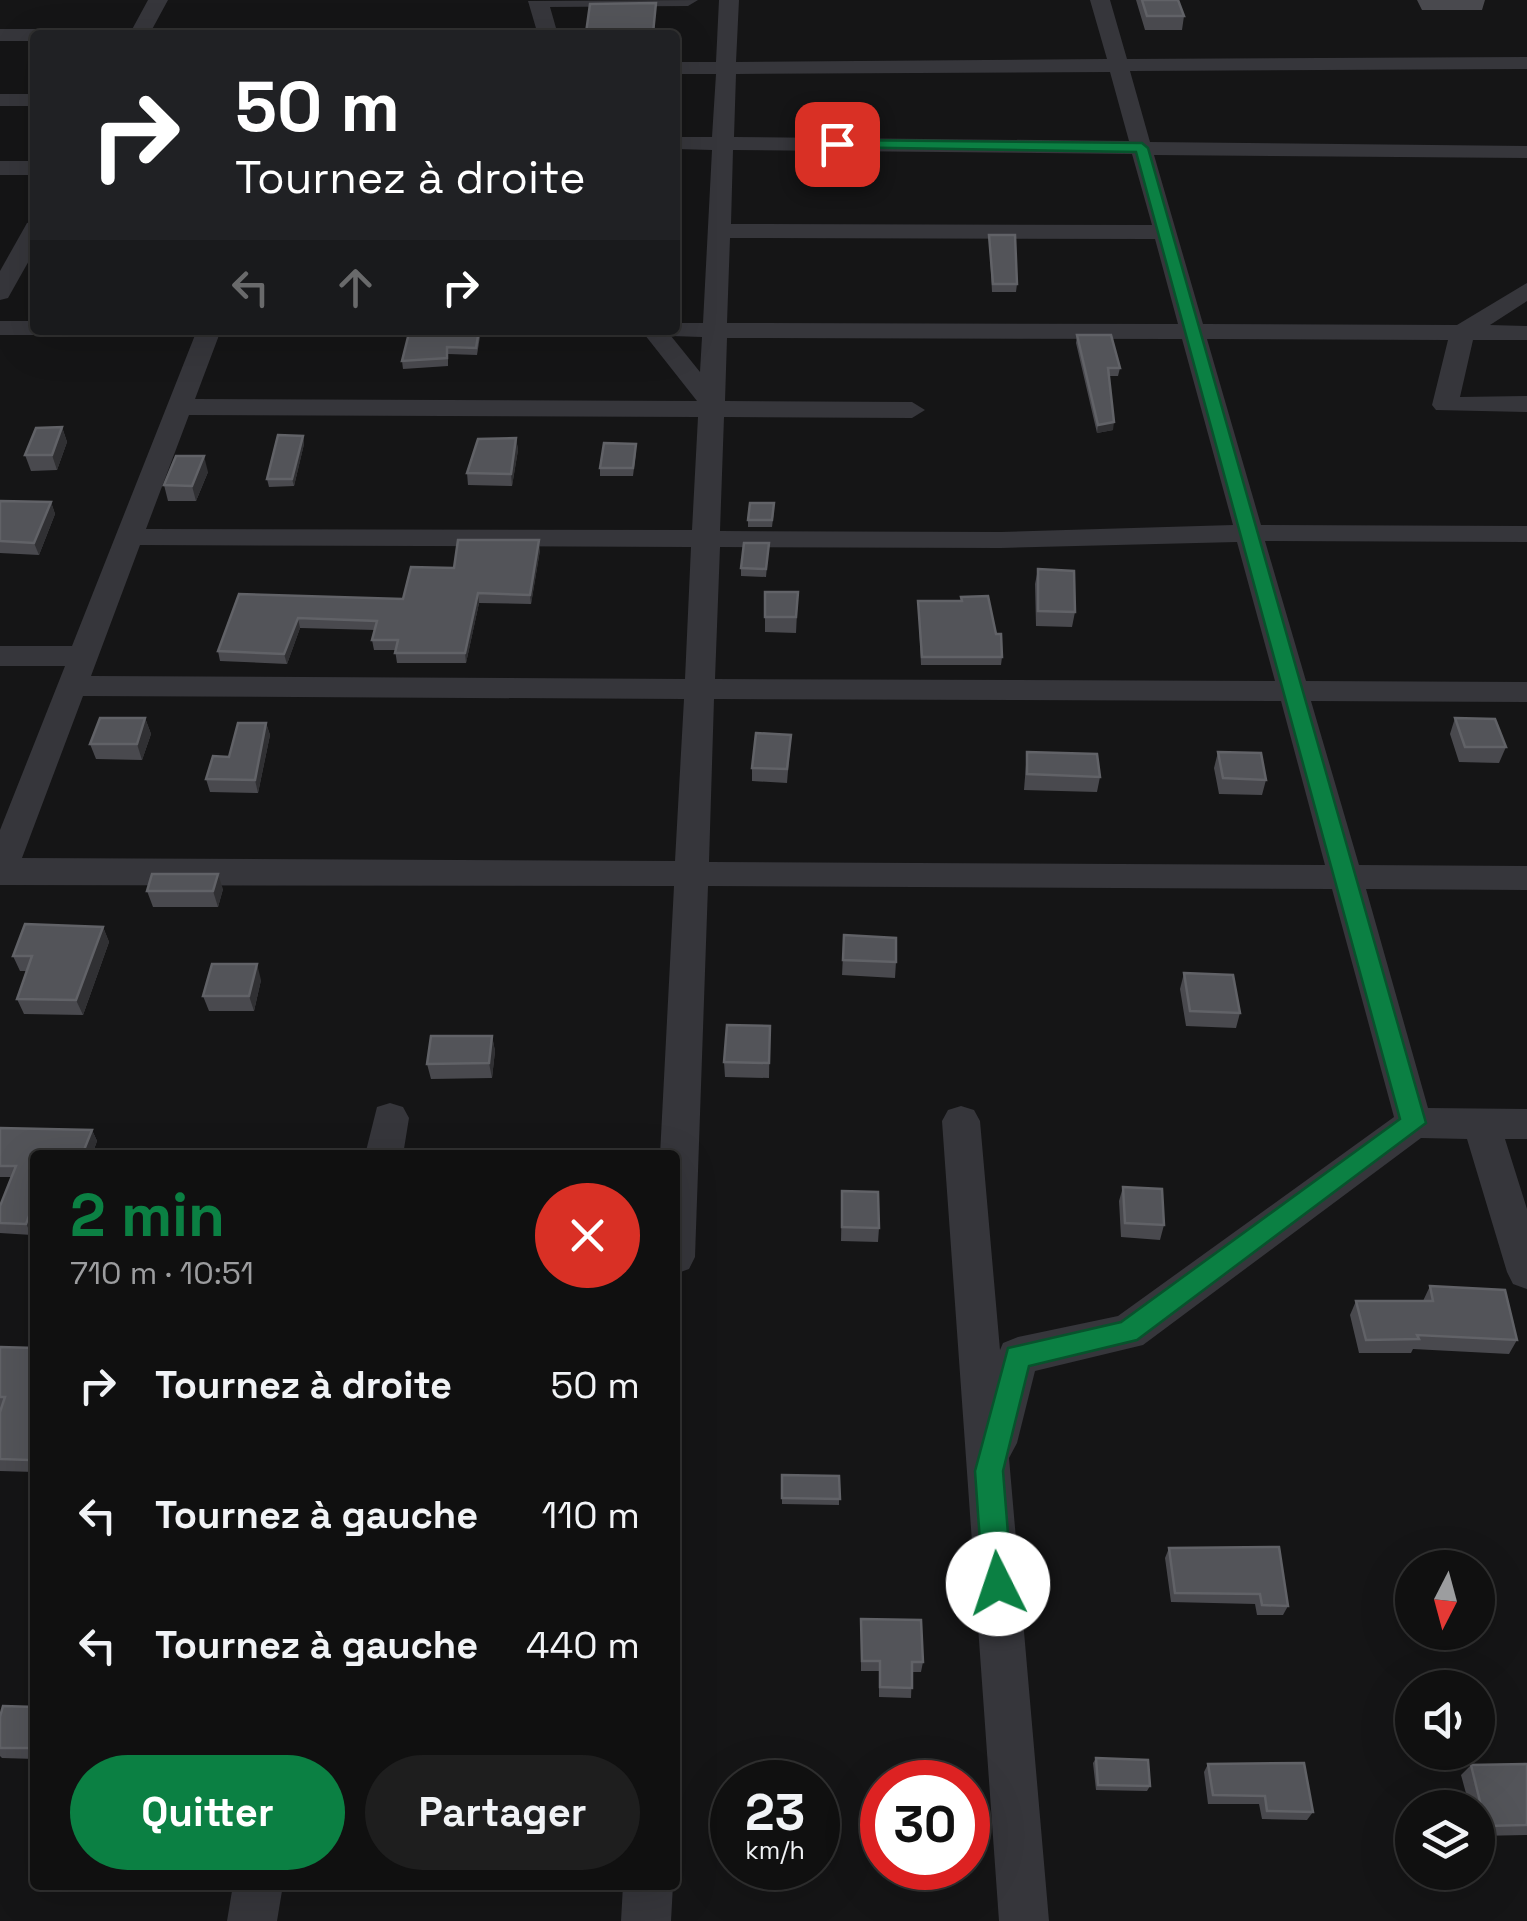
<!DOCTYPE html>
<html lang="fr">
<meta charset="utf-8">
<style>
:root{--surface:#101010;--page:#1e1e1e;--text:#f1f3f6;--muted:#9c9d9f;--line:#303030;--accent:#0b8043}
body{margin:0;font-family:"Space Grotesk",sans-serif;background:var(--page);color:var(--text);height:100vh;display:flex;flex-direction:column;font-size:38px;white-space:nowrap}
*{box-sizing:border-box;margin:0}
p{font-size:32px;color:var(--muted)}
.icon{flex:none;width:55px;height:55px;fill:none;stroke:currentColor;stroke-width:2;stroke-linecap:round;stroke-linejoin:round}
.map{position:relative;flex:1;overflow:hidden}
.drawer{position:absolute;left:30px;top:1150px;width:650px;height:740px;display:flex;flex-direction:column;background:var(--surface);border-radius:10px;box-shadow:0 10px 40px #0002,0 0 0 2px var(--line)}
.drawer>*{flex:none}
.guide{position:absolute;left:30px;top:30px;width:650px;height:305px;border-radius:10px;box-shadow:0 10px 40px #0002,0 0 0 2px var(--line);background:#202124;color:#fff;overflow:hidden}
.needle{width:65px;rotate:186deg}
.fabs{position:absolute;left:1395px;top:1550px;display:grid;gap:20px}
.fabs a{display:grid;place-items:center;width:100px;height:100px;border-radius:50%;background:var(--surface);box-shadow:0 10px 40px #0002,0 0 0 2px var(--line);font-size:50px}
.speed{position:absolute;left:710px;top:1760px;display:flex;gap:20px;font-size:50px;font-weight:700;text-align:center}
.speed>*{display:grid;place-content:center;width:130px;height:130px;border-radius:50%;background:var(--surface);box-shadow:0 10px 40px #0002,0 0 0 2px var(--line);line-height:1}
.speed small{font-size:25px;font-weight:400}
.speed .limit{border:15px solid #d22;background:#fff;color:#111}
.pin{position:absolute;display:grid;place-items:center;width:85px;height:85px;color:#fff;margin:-42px;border-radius:20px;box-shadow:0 5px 15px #0006}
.me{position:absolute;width:110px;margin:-55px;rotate:356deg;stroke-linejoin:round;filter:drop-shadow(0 0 8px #0008)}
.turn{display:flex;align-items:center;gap:35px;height:210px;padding:0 40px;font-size:45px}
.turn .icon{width:130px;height:130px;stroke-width:2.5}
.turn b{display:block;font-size:70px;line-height:85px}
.lanes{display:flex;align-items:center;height:95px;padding:0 40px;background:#0003;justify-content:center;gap:50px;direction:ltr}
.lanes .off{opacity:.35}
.round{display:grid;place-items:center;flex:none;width:105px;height:105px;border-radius:52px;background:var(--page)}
.headline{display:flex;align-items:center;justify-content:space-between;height:170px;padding:0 40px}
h1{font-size:60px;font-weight:700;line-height:75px;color:var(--accent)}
.button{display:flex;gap:20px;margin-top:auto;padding:20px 40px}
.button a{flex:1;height:115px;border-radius:60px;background:var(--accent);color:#fff;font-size:40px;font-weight:700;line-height:115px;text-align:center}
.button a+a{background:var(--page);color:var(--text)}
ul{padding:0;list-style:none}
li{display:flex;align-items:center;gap:30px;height:130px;padding:0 40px}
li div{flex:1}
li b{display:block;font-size:38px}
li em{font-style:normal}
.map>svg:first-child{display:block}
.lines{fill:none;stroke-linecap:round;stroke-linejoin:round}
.minor{fill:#36363b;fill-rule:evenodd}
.wall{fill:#49494e}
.shaded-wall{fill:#303033}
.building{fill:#535459;stroke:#616267;stroke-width:2.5}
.route{fill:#0b8043;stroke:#07532c;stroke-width:2.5}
</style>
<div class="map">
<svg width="1527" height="1921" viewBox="0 0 1527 1921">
<rect width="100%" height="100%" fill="#151516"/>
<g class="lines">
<!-- minor -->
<path class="minor" d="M 148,0 L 168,0 L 149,35 L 129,35 Z
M 698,0 L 688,6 L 550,7 L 558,35 L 538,35 L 528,1 Z
M 719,0 L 739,0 L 736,62 L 1107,59 L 1090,0 L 1110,0 L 1127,59 L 1527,57 L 1527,69 L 1130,71 L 1150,142 L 1527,146 L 1527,158 L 1154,155 L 1203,324 L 1457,325 L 1527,283 L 1527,301 L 1490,325 L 1527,326 L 1527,340 L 1473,340 L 1460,397 L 1527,396 L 1527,412 L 1436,410 L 1432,405 L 1448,340 L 1207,339 L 1261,525 L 1527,526 L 1527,542 L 1265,541 L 1306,681 L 1527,682 L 1527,702 L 1311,701 L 1359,865 L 1527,866 L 1527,890 L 1366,889 L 1428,1108 L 1527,1109 L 1527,1139 L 1505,1139 L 1527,1209 L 1527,1289 L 1513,1284 L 1507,1272 L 1467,1139 L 1421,1138 L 1143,1345 L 1035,1371 L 1017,1443 L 1009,1458 L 1049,1921 L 999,1921 L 942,1121 L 948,1110 L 961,1106 L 974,1110 L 980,1121 L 1000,1350 L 1003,1343 L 1018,1337 L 1118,1316 L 1394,1117 L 1332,889 L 708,886 L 695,1257 L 689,1269 L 675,1274 L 675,1155 L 660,1155 L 674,886 L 0,885 L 0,830 L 65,666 L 0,666 L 0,646 L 72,646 L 197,330 L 221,330 L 195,399 L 697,401 L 641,330 L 675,330 L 675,323 L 703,323 L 712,150 L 675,149 L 675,137 L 712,137 L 716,74 L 675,74 L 675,62 L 716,62 ZM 1110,72 L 1129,141 L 734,137 L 736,74 ZM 733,150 L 1132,154 L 1152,225 L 731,224 ZM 730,238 L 1155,239 L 1178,324 L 727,323 ZM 671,336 L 702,337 L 700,372 ZM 727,338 L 1182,339 L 1233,525 L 1001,532 L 720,531 L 724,417 L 912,418 L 925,410 L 912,402 L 725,401 ZM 189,415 L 698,417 L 692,530 L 146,529 ZM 1237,542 L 1275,681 L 715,679 L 720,547 L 1001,548 ZM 140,545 L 691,547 L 685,679 L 91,676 ZM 83,696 L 684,699 L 675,861 L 22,858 ZM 714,699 L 1281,701 L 1325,865 L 709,862 Z
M 0,29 L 35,29 L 45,35 L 35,35 L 35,41 L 0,41 Z
M 0,94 L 35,94 L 35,106 L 0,106 Z
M 0,161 L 35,161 L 35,175 L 0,175 Z
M 35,221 L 35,250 L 8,298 L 0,300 L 0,271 L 27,223 Z
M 0,321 L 35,321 L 35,330 L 46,330 L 35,335 L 0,335 Z
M 390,1103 L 403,1107 L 409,1118 L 403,1155 L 365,1155 L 377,1107 Z
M 233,1885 L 283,1885 L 277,1921 L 227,1921 Z
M 623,1885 L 673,1885 L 671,1921 L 621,1921 Z"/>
</g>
<!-- wall -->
<path class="wall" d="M 1136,0 L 1178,0 L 1184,16 L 1182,30 L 1145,30 Z
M 1417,0 L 1485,0 L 1482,10 L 1422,10 Z
M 656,3 L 654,35 L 586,35 L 590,4 Z
M 989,235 L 1017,284 L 1016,292 L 992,292 Z
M 436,330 L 481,330 L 477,355 L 448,354 L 448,366 L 403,369 L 402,361 L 435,333 Z
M 1077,335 L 1120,368 L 1118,376 L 1109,376 L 1113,430 L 1097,433 L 1076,343 Z
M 62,427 L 67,442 L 57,470 L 31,471 L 25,455 Z
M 303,436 L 304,444 L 294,486 L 269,487 L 267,479 Z
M 516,438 L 518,450 L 512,486 L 468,485 L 467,473 Z
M 636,452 L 633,476 L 600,476 L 600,468 Z
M 208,472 L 196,501 L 168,501 L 164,485 Z
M 0,501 L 51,502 L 55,514 L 39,555 L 0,553 Z
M 774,510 L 772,527 L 748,527 L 748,520 Z
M 769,543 L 766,577 L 741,576 L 741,568 Z
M 540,550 L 531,604 L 479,603 L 466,663 L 397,663 L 395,650 L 374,650 L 372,640 L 375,630 L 300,628 L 287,664 L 220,661 L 218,651 L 239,594 L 403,599 L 454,568 Z
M 1038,569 L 1075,612 L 1072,627 L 1036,626 L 1035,584 Z
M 765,592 L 798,592 L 796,633 L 765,632 Z
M 961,597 L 996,634 L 1002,657 L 1001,665 L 921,665 L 918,601 L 961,601 Z
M 145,718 L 151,734 L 142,760 L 96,759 L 90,744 Z
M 1455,718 L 1506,747 L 1499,763 L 1459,762 L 1450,734 Z
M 266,723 L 270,735 L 258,793 L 210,792 L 206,779 Z
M 791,735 L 787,783 L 752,781 L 752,768 Z
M 1027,752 L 1100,777 L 1097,792 L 1024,790 Z
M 1218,752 L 1266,780 L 1262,795 L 1219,794 L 1214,768 Z
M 223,889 L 218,907 L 153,907 L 147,891 Z
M 103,927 L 109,942 L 83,1015 L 24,1014 L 17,999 L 26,971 L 20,971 L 13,956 Z
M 844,935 L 896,962 L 895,978 L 842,975 Z
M 1184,973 L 1240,1013 L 1236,1028 L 1186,1026 L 1180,989 Z
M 261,980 L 254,1011 L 209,1011 L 203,996 Z
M 770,1026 L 769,1078 L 725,1077 L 724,1062 Z
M 492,1036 L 495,1051 L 492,1078 L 431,1079 L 427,1064 Z
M 0,1128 L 92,1130 L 97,1141 L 92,1155 L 35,1155 L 35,1227 L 32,1235 L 0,1233 L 0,1206 L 11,1177 L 0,1177 Z
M 1123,1187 L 1164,1225 L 1160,1240 L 1121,1237 L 1119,1201 Z
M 842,1191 L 879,1228 L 878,1242 L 841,1241 Z
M 1430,1286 L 1517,1340 L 1509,1354 L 1413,1349 L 1411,1353 L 1359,1353 L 1350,1315 L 1356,1301 L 1423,1301 Z
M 0,1347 L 35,1348 L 35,1472 L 0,1471 Z
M 782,1475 L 839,1476 L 839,1505 L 782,1504 Z
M 1169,1548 L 1288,1606 L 1283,1615 L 1257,1615 L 1255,1604 L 1171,1602 L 1165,1558 Z
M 861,1619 L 923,1662 L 921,1672 L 912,1672 L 911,1698 L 879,1697 L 879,1671 L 861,1671 Z
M 35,1707 L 35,1759 L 2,1758 L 0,1756 L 0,1717 Z
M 1096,1758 L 1150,1786 L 1147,1791 L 1096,1790 L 1093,1763 Z
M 1208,1764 L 1313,1812 L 1307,1820 L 1262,1819 L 1259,1804 L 1208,1804 L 1204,1772 Z
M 1527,1764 L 1527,1835 L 1478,1836 L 1478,1808 L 1470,1808 L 1461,1775 L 1471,1765 Z"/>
<!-- shaded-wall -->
<path class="shaded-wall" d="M 1114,422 L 1113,430 L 1097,433 L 1098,425 Z
M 62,427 L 67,442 L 57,470 L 52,455 Z
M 303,436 L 304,444 L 294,486 L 292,479 Z
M 516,438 L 518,450 L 512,486 L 511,474 Z
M 204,456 L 208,472 L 196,501 L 192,486 Z
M 51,502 L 55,514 L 39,555 L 34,543 Z
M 539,540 L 540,550 L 531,604 L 530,595 Z
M 478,593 L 479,603 L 466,663 L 465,653 Z
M 298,618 L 300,628 L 287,664 L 284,654 Z
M 145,718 L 151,734 L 142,760 L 137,744 Z
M 266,723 L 270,735 L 258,793 L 255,780 Z
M 218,874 L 223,889 L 218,907 L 213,891 Z
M 103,927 L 109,942 L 83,1015 L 76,1000 Z
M 257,964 L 261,980 L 254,1011 L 249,996 Z
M 492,1036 L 495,1051 L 492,1078 L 489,1063 Z
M 92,1130 L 97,1141 L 92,1155 L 82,1155 Z
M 35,1200 L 35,1227 L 32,1235 L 26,1224 Z
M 35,1438 L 35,1469 L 29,1460 Z"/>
<!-- building -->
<path class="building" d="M 1142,0 L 1178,0 L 1184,16 L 1147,16 Z
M 656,3 L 653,33 L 586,33 L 590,4 Z
M 989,235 L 1015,235 L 1017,284 L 993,284 Z
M 436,330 L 479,330 L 476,348 L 447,347 L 447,358 L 402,361 L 409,333 L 435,333 Z
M 1077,335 L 1111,335 L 1120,368 L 1108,368 L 1114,422 L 1098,425 Z
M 62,427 L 52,455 L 25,455 L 36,428 Z
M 278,435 L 303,436 L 292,479 L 267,479 Z
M 516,438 L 511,474 L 467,473 L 478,439 Z
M 604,443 L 636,444 L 633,468 L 600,468 Z
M 176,456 L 204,456 L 192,486 L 164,485 Z
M 0,501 L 51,502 L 34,543 L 0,541 Z
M 750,503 L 774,503 L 772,520 L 748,520 Z
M 458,540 L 539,540 L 530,595 L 478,593 L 465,653 L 395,653 L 398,640 L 372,640 L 377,621 L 298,618 L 284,654 L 218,651 L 239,594 L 403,599 L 411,567 L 454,568 Z
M 744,543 L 769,543 L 766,569 L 741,568 Z
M 1038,569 L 1074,571 L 1075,612 L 1038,611 Z
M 765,592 L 798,592 L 796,617 L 765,617 Z
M 988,596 L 996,634 L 1001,634 L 1002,657 L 922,657 L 918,601 L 962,601 L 961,597 Z
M 100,718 L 145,718 L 137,744 L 90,744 Z
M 1455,718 L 1495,719 L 1506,747 L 1465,747 Z
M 238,723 L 266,723 L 255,780 L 206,779 L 213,756 L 229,757 Z
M 756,733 L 791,735 L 787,769 L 752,768 Z
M 1027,752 L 1097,754 L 1100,777 L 1027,774 Z
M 1218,752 L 1261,753 L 1266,780 L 1223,778 Z
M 152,874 L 218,874 L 213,891 L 147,891 Z
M 25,924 L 103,927 L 76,1000 L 17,999 L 32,956 L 13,956 Z
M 844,935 L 896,938 L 896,962 L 843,960 Z
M 212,964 L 257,964 L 249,996 L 203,996 Z
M 1184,973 L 1233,975 L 1240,1013 L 1190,1011 Z
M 727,1025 L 770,1026 L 769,1063 L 724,1062 Z
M 431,1036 L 492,1036 L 489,1063 L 427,1064 Z
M 0,1128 L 92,1130 L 82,1155 L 35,1155 L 35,1200 L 26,1224 L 0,1223 L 0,1206 L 16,1166 L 0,1166 Z
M 1123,1187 L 1162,1189 L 1164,1225 L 1125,1223 Z
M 842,1191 L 878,1192 L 879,1228 L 842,1227 Z
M 1430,1286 L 1505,1290 L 1517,1340 L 1417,1335 L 1419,1339 L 1366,1340 L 1356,1301 L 1433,1301 Z
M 0,1347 L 35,1348 L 35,1438 L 29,1460 L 0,1459 L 0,1412 L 5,1397 L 0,1397 Z
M 782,1475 L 839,1476 L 840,1499 L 782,1498 Z
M 1279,1547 L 1288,1606 L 1262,1605 L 1260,1594 L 1175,1593 L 1169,1548 Z
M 861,1619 L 921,1620 L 923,1662 L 912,1662 L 912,1688 L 880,1687 L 880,1661 L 862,1661 Z
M 3,1706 L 35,1707 L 35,1748 L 0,1748 L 0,1717 Z
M 1096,1758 L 1148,1760 L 1150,1786 L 1098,1785 Z
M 1304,1763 L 1313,1812 L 1267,1811 L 1265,1796 L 1213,1795 L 1208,1764 Z
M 1527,1764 L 1527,1825 L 1486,1826 L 1471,1765 Z"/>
<!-- route -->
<path class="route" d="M 837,140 L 1142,143 L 1148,148 L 1426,1123 L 1137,1340 L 1029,1366 L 1003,1471 L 1012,1584 L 1008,1594 L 998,1598 L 987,1594 L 983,1584 L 975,1471 L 1008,1348 L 1121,1322 L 1400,1119 L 1136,152 L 832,147 Z"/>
</svg>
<div class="fabs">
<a><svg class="needle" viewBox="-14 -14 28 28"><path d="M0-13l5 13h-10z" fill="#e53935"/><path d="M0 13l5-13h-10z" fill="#9c9d9f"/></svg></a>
<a><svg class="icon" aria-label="sound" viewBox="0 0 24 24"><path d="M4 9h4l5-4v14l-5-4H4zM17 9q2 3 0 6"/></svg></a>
<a><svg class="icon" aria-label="layers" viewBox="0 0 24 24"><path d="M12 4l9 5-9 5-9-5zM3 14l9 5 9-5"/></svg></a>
</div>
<div class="speed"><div>23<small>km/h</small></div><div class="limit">30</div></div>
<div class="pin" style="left:837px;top:144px;background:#d93025"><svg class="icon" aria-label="arrive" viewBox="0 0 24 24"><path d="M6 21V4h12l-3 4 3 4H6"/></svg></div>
<svg class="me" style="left:998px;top:1584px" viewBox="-20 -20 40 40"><circle r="19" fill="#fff"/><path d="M0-13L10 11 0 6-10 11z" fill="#0b8043"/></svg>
<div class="guide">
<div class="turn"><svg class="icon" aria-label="right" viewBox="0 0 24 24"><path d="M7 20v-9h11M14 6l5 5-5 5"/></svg><div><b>50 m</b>Tournez à droite</div></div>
<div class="lanes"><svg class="icon off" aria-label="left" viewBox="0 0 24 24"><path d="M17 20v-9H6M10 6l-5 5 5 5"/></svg><svg class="icon off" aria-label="ahead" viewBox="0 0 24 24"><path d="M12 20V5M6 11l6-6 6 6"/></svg><svg class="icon" aria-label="right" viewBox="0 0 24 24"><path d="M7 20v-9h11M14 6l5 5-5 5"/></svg></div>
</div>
<section class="drawer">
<div class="headline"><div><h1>2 min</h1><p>710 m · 10:51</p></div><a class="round" style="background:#d93025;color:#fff"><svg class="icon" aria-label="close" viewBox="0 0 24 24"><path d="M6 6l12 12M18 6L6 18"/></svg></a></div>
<ul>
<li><svg class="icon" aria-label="right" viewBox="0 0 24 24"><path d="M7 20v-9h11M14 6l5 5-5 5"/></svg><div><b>Tournez à droite</b></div><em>50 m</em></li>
<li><svg class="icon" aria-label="left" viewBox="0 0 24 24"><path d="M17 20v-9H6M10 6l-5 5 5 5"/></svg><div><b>Tournez à gauche</b></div><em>110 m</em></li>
<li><svg class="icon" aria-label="left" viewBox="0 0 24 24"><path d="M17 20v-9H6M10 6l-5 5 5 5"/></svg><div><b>Tournez à gauche</b></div><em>440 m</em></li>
</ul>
<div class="button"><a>Quitter</a><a>Partager</a></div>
</section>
</div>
